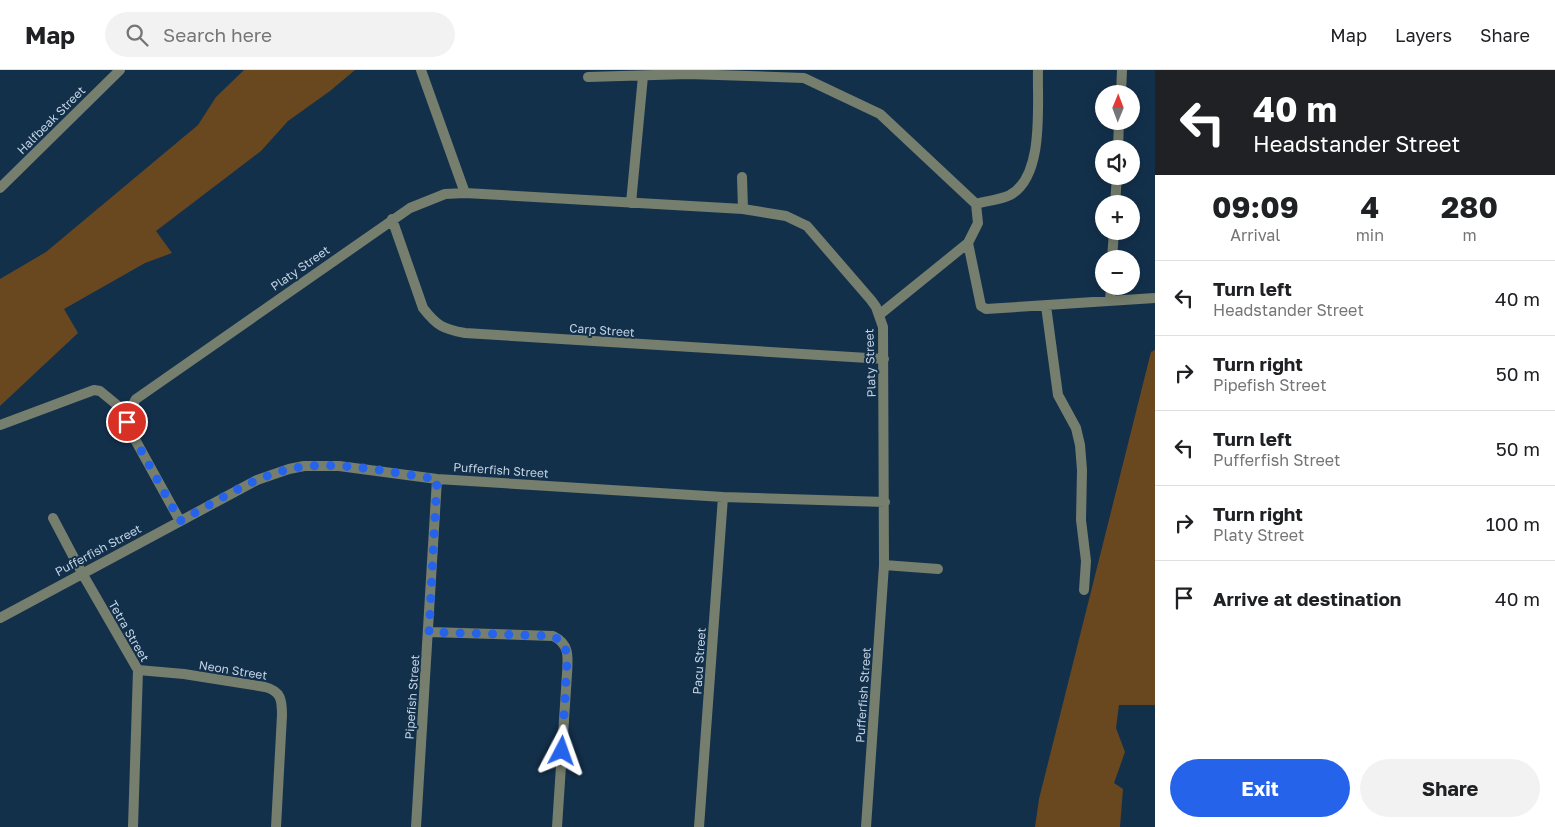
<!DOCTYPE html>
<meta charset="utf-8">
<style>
:root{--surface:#fff;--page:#f2f2f2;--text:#202124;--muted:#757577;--line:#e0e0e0;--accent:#2563eb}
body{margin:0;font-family:"Golos Text",sans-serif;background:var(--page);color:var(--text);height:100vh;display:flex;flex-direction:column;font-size:19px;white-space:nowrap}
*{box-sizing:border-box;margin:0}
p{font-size:16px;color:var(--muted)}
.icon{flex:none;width:28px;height:28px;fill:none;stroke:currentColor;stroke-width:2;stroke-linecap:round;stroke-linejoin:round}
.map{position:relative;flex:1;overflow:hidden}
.sheet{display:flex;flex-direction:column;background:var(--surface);width:400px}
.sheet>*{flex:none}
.hud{background:#202124;color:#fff;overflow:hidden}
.needle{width:32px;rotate:1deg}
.tools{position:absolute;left:1095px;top:15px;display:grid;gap:10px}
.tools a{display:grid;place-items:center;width:45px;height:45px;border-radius:50%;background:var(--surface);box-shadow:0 2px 12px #0003;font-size:25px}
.pin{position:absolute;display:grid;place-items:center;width:42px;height:42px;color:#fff;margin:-21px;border:2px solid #fff;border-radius:50%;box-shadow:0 1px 5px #0007}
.me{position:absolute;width:55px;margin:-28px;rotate:4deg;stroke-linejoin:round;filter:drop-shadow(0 0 4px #0008)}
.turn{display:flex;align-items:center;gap:18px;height:105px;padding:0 15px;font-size:22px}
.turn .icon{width:65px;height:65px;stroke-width:2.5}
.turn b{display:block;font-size:35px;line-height:42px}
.eta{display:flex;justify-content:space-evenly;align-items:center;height:85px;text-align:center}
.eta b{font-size:30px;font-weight:700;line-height:35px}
.button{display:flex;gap:10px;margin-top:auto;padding:10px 15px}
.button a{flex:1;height:58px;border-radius:30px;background:var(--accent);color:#fff;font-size:20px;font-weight:700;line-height:58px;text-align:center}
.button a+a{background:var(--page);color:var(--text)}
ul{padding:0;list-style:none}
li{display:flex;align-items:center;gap:15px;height:75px;padding:0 15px;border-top:1px solid var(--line)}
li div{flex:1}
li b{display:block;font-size:19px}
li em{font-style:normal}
header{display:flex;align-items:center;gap:30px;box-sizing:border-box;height:70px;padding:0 25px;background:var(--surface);border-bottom:1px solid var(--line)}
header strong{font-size:24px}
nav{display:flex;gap:28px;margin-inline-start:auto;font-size:18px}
.search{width:350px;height:45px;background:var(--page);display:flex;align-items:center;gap:12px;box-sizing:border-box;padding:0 18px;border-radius:28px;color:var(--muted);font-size:19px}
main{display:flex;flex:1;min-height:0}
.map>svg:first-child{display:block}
.green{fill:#69481f}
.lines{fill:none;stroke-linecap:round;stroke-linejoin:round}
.street{stroke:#767e6d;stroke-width:10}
.route{stroke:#2563eb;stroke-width:9;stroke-dasharray:0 16.2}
.labels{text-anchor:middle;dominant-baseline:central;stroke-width:4;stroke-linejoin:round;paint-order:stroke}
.street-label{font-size:12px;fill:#c3d3e4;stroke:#13304b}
</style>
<header>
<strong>Map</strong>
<div class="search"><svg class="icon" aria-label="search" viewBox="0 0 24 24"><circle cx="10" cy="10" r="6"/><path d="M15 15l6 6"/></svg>Search here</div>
<nav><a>Map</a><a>Layers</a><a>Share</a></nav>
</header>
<main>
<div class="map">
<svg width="1155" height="757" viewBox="0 0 1155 757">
<rect width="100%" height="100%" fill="#13304b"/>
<!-- green -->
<path class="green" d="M 244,0 L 355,0 L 330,21 L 288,51 L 261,81 L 156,161 L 172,183 L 145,193 L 64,239 L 78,263 L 0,336 L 0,209 L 46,182 L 198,55 L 216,27 Z
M 1155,280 L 1155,635 L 1119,635 L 1116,658 L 1125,682 L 1114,713 L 1123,719 L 1120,757 L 1035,757 L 1039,729 L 1151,282 Z"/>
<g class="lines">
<!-- street -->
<path class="street" d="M 421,0 L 465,123
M 588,7 L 688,4 L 804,8 L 880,44 L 976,134 L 978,153 L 968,173 L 879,245
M 1121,24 L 1122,0
M 1118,79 L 1119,51
M 742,107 L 743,139
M 0,118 L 120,0
M 631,133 L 643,6
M 976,134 C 986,131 1000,130 1010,125 C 1045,106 1037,34 1038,0
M 1115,134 L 1117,106
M 392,149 L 423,238 C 437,256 443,259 465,263 L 884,289
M 968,173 L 981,236 L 986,239 L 1155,228
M 1112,189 L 1114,161
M 1110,231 L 1111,216
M 1046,236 L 1058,325 L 1076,358 L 1080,375 L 1082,400 L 1081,450 L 1086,491 L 1084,520
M 0,355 L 94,320 L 100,321 L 128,344
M 53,448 L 82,503 L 138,600 L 133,757
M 180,451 L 132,364 C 126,349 127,343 136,329 L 410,138 L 445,124 L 465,123 L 743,139 L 786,146 L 807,156 L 871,230 L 876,237 L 883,257 L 884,495 L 866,757
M 884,495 L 938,499
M 0,548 L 257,410 L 289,399 L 304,396 L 339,396 L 437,409 L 723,427 L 885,432
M 429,562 L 553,566 C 570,574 568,587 567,604 L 557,757
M 138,600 L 184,604 L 265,617 C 281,621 282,630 282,645 L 276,757
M 416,757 L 437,409
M 699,757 L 723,427"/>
</g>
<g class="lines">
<!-- route -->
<path class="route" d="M 127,352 L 132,364 L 180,451 C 214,433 253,407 290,399 C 333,389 393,403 437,409 L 429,562 L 553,566 L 565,574 L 567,592 L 562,681"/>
</g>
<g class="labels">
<!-- street labels -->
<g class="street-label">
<text transform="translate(51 50) rotate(-45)">Halfbeak Street</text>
<text transform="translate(300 198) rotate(-35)">Platy Street</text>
<text transform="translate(602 260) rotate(4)">Carp Street</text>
<text transform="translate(870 293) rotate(-92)">Platy Street</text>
<text transform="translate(501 400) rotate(4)">Pufferfish Street</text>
<text transform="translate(98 480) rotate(-28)">Pufferfish Street</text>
<text transform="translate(129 561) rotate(60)">Tetra Street</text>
<text transform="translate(699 591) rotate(-86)">Pacu Street</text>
<text transform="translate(233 600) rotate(9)">Neon Street</text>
<text transform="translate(863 625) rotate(-86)">Pufferfish Street</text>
<text transform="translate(412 627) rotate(-86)">Pipefish Street</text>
</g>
</g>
</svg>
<div class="tools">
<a><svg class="needle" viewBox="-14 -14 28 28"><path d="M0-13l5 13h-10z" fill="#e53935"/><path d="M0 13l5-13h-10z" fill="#757577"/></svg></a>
<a><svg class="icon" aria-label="sound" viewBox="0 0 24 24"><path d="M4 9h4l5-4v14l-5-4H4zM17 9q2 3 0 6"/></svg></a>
<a>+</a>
<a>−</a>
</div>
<div class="pin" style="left:127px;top:352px;background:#d93025"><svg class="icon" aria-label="arrive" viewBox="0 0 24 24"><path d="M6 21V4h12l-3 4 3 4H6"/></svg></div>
<svg class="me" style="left:562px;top:681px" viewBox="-20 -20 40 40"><path d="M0-17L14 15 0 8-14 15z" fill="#2563eb" stroke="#fff" stroke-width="4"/></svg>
</div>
<section class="sheet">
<div class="hud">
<div class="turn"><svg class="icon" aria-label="left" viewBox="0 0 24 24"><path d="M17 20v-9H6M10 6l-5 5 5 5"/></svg><div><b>40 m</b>Headstander Street</div></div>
</div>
<div class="eta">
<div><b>09:09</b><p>Arrival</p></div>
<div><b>4</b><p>min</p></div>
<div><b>280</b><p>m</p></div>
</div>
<ul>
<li><svg class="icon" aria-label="left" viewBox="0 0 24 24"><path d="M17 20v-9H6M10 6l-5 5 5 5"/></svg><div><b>Turn left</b><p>Headstander Street</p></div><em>40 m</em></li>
<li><svg class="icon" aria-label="right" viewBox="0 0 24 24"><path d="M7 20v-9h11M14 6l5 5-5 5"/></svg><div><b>Turn right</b><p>Pipefish Street</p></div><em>50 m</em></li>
<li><svg class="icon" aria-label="left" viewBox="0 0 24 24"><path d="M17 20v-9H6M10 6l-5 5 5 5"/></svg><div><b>Turn left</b><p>Pufferfish Street</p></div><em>50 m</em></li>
<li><svg class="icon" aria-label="right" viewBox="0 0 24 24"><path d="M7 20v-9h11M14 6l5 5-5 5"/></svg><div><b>Turn right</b><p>Platy Street</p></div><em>100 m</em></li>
<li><svg class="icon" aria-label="arrive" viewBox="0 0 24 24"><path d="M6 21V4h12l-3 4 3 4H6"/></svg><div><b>Arrive at destination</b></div><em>40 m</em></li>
</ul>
<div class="button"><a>Exit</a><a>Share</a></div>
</section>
</main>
